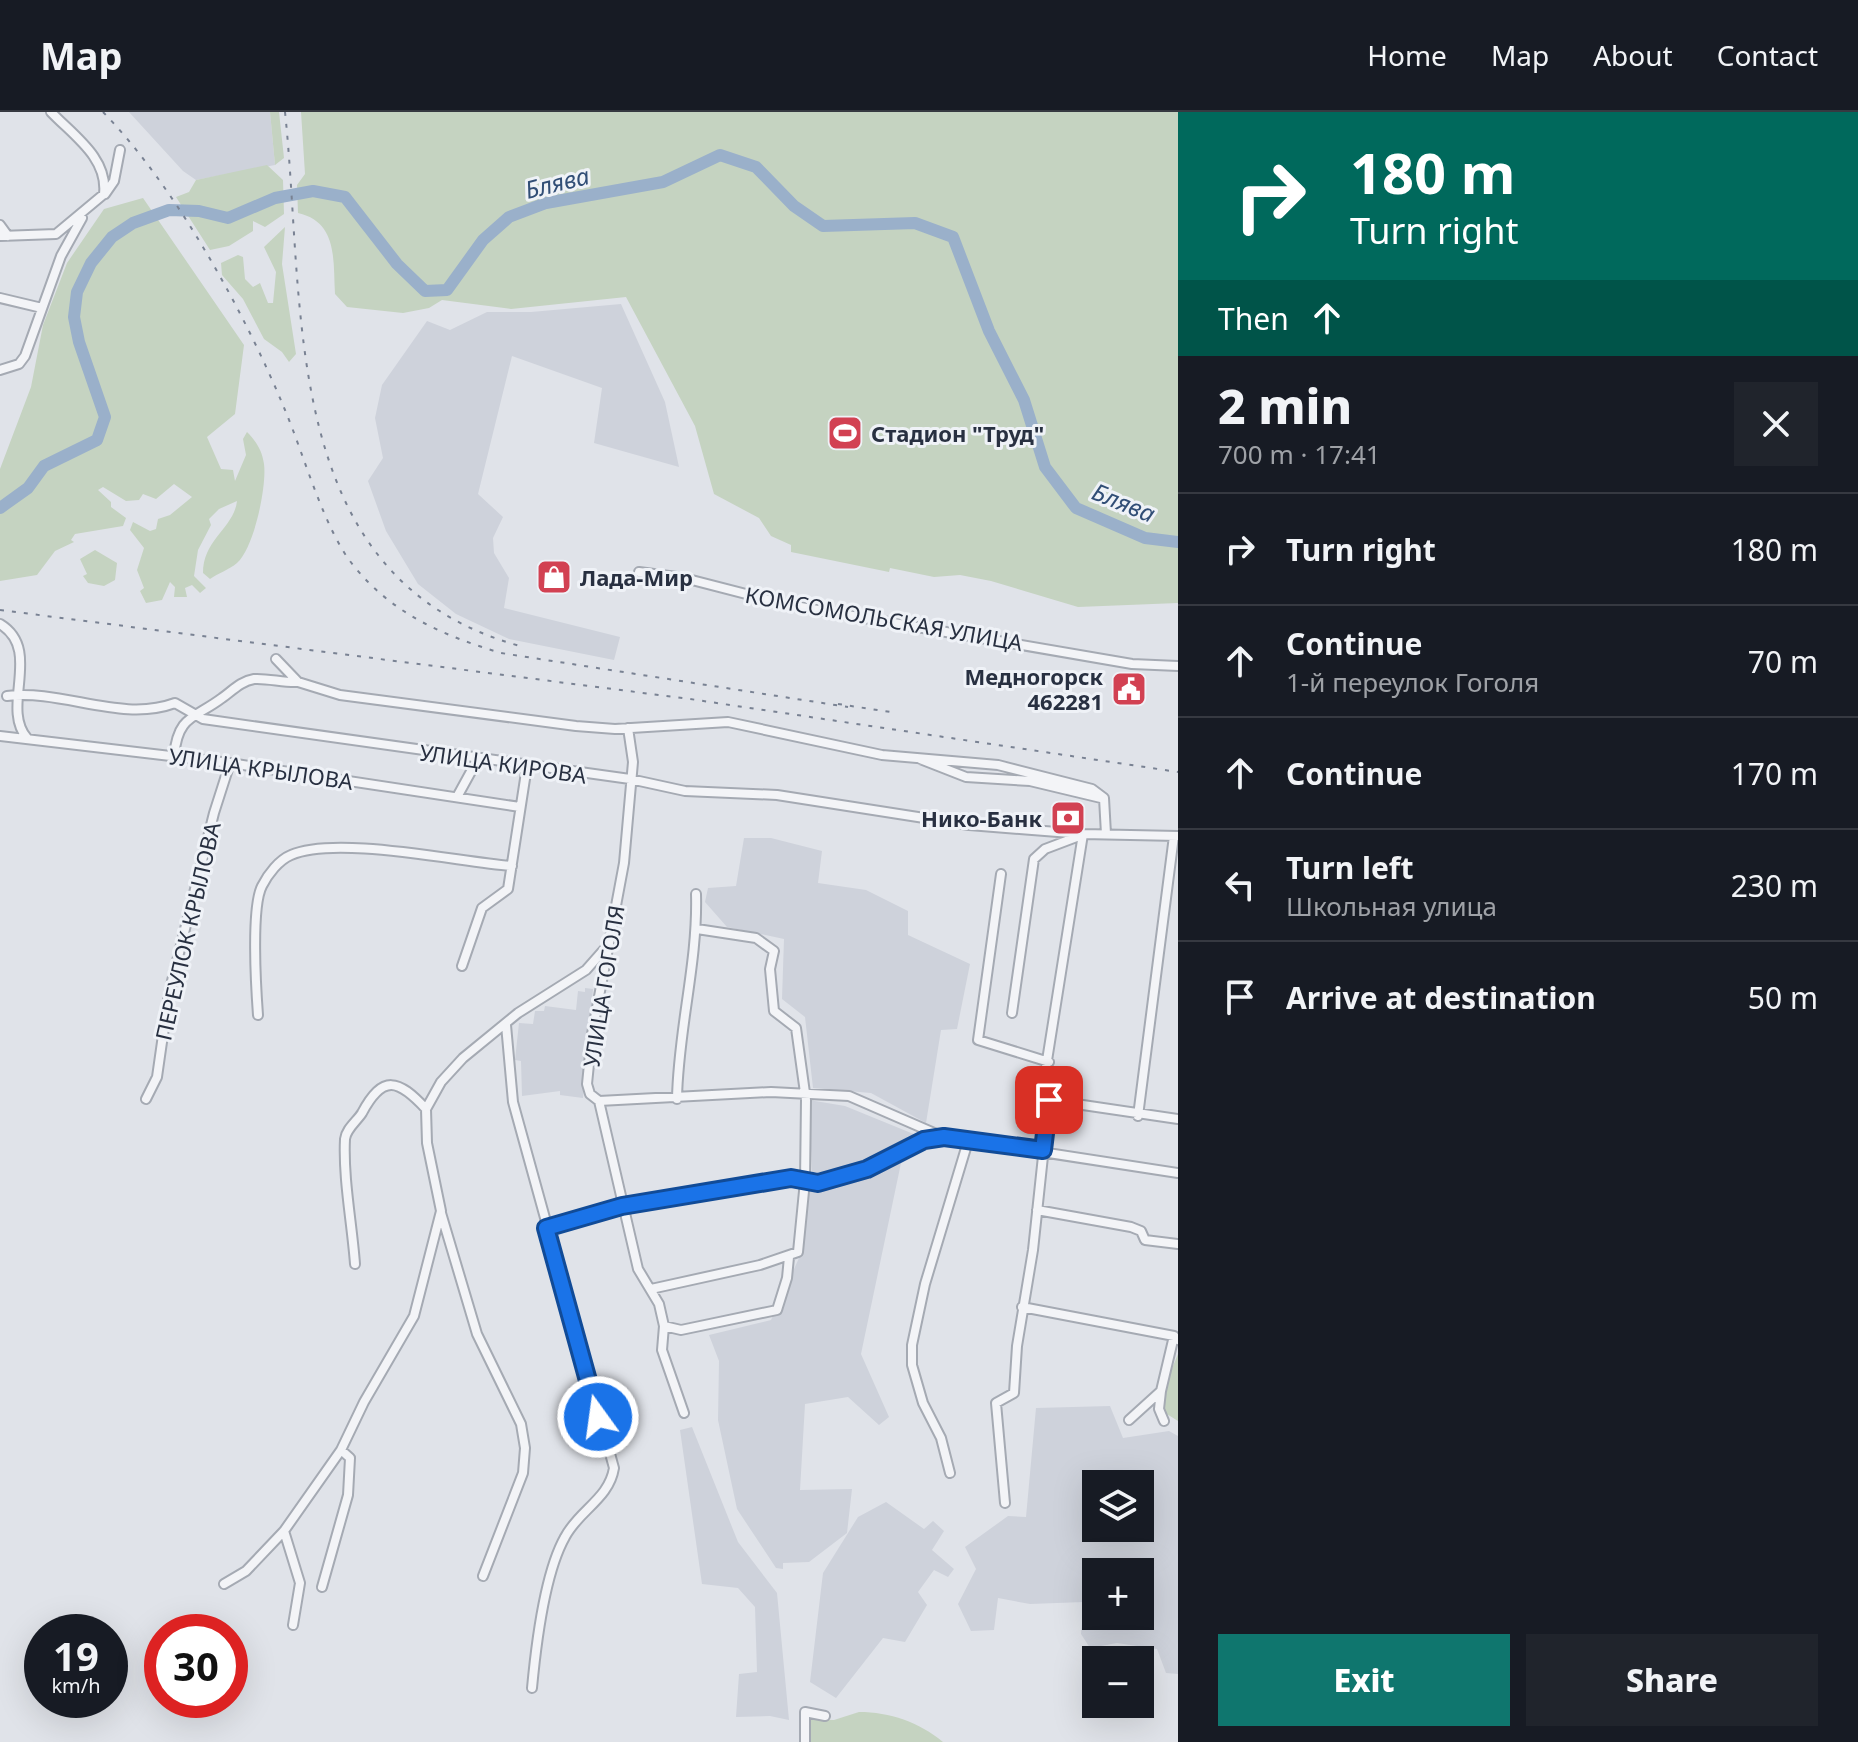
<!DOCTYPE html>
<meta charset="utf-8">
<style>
:root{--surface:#171b24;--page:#20242c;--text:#f1f3f6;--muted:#9ea1a6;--line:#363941;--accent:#0f766e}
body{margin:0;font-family:"Noto Sans",sans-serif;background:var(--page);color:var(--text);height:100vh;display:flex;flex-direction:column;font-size:30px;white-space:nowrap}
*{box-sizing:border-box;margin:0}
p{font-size:26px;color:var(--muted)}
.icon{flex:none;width:44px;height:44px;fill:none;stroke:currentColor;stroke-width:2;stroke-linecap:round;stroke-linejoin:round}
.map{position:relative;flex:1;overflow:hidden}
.sheet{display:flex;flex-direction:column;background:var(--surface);width:680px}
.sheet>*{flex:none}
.banner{background:#00695c;color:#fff;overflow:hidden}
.fabs{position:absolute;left:1082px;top:1358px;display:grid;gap:16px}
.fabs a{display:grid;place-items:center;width:72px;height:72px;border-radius:0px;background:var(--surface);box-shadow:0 8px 32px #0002;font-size:40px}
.speed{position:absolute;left:24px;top:1502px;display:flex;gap:16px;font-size:40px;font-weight:700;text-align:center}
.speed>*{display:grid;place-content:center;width:104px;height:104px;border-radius:50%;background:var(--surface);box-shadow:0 8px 32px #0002;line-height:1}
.speed small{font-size:20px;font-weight:400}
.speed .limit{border:12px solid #d22;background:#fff;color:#111}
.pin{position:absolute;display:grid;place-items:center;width:68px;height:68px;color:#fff;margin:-34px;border-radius:16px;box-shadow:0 4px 12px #0006}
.me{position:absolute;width:88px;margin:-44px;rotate:346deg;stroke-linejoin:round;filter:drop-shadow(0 0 6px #0008)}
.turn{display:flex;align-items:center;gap:28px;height:168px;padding:0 40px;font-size:36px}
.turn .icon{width:104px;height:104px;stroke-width:2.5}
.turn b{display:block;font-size:56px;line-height:68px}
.then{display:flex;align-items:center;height:76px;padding:0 40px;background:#0003;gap:16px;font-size:30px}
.round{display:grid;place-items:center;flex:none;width:84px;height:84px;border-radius:0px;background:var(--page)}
.head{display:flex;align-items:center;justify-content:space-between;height:136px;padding:0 40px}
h1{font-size:48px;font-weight:800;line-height:60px}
.action{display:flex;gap:16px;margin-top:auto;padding:16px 40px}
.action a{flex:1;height:92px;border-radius:0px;background:var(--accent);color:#fff;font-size:32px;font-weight:800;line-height:92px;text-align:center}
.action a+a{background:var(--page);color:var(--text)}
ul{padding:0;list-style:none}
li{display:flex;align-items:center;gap:24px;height:112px;padding:0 40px;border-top:2px solid var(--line)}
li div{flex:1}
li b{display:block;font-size:30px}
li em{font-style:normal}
header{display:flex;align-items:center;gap:48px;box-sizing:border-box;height:112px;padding:0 40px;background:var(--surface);border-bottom:2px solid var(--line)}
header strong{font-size:38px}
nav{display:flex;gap:44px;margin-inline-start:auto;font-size:28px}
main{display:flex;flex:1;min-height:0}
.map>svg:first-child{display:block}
.built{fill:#ced2db;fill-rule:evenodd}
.green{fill:#c5d3c1}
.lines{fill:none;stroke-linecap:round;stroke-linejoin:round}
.river{stroke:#9ab0ca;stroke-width:12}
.minor-casing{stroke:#a5aab3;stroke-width:12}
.minor{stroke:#f3f4f7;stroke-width:8}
.rail{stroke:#798293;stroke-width:2;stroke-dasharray:4 8;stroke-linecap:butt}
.route-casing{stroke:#114b97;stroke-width:20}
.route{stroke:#1a73e8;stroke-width:14}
.labels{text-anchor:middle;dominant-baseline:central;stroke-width:6;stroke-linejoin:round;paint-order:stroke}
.poi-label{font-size:22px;font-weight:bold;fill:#283041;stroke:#eff2f7;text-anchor:start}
.street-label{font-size:22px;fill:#283041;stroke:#eff2f7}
.water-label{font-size:24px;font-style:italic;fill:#314e76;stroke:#eff2f7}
</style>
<header>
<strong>Map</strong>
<nav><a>Home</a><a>Map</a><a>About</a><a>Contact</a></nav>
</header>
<main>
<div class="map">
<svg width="1178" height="1630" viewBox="0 0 1178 1630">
<rect width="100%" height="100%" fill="#e0e3e9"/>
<!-- built -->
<path class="built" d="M 129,0 L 270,0 L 275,53 L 196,68 L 183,59 Z
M 621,192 L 665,290 L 679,355 L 594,331 L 602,276 L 512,244 L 478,382 L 503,405 L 493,426 L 494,441 L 509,466 L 504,496 L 620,525 L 614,548 L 509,527 L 456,502 L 418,472 L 386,419 L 368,369 L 383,346 L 375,306 L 382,273 L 427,209 L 450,218 L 487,200 L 531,200 Z
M 744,726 L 771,726 L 822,739 L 818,771 L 866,778 L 908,799 L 908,823 L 970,852 L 957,917 L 941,918 L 926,1011 L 871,981 L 813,976 L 805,905 L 782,887 L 784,827 L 727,815 L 705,790 L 708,776 L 736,774 Z
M 585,876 L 593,877 L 583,986 L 560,983 L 560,979 L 522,984 L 521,949 L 515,948 L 519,911 L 533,912 L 535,899 L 544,899 L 545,894 L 576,898 L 578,879 L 585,880 Z
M 809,988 L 845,994 L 916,1023 L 845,1060 L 812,1060 Z
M 901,1051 L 861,1242 L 889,1305 L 879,1313 L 848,1285 L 805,1292 L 800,1378 L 852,1377 L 847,1421 L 809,1450 L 783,1451 L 783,1457 L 776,1456 L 737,1397 L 718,1308 L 719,1249 L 709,1223 L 771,1208 L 799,1146 L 810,1076 Z
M 1110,1294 L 1123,1326 L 1169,1319 L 1178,1324 L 1178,1562 L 1166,1561 L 1157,1537 L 1117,1531 L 1090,1536 L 1081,1522 L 1084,1490 L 1030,1492 L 998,1486 L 994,1518 L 971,1519 L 958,1492 L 976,1457 L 965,1435 L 1008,1404 L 1026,1405 L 1036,1296 ZM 1140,1372 L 1140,1416 L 1096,1416 L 1096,1372 ZM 1140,1460 L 1140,1504 L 1096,1504 L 1096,1460 Z
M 692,1315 L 738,1430 L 777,1481 L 789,1608 L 770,1604 L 736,1605 L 739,1562 L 757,1560 L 755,1495 L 738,1476 L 702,1472 L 680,1318 Z
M 886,1390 L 924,1417 L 933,1409 L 944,1419 L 932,1438 L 954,1457 L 948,1465 L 934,1458 L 918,1480 L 927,1493 L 905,1530 L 883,1526 L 836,1586 L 810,1570 L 823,1461 L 858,1405 Z"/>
<!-- green -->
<path class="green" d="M 270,0 L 279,0 L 284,46 L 275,53 Z
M 301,0 L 1178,0 L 1178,491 L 1078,495 L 991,469 L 960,463 L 934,465 L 890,456 L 889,460 L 791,440 L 791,433 L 771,424 L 759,406 L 714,382 L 695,314 L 626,185 L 511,197 L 442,188 L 429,196 L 403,201 L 347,195 L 335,182 C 333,148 338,110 298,101 L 297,73 L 305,62 Z
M 267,53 L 283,68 L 284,102 L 265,115 L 253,109 L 253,119 L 229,134 L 210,138 L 176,85 L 189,80 L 196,68 Z
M 143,86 L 244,233 L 235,302 L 207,325 L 221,357 L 233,358 L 235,369 L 246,343 L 243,327 L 247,320 C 256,329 262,338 264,352 C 267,374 254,436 237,451 C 229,458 218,461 210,467 L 203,461 C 203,427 234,416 237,389 L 219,397 L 209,407 L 211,413 L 198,438 L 194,464 L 206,476 L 200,481 L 192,473 L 185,476 L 187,485 L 174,485 L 175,475 L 170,470 L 162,488 L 146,491 L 140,479 L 144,476 L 137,458 L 144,436 L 130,418 L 133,410 L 150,419 L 156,417 L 158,407 L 170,403 L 192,385 L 174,372 L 156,387 L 143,382 L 139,388 L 126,389 L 103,375 L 98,378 L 111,390 L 111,395 L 126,406 L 123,414 L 75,422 L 71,428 L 74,430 L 55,439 L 37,463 L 0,469 L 0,357 L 31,275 L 43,213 L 67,151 L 104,97 Z
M 285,115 L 282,152 L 296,242 L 289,250 L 282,240 L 264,227 L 243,187 L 222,163 L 221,151 L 238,143 L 243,145 L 245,167 L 253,175 L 260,171 L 268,191 L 273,191 L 276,160 L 264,135 Z
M 95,438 L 117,451 L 115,468 L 104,474 L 88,471 L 83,464 L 87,462 L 80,447 Z
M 1178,1242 L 1178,1309 L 1162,1299 L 1163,1278 Z
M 859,1600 C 890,1600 919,1610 943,1630 L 800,1630 L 802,1607 L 834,1608 Z"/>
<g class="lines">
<!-- river -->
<path class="river" d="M 0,396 L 28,376 L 44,354 L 97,328 L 105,305 L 79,230 L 74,205 L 77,180 L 91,151 L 112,125 L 133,111 L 169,98 L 199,99 L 228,106 L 275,86 L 313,79 L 345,85 L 397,152 L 425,179 L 447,178 L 483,128 L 509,105 L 546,91 L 663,70 L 720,43 L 756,55 L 794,94 L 823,114 L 915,111 L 953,125 L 989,219 L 1024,288 L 1045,355 L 1076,396 L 1145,426 L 1178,430"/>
<defs>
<path id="minor" d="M 105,82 L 114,69 L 120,38
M 0,113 L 8,124
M 0,124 L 56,122 L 104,82 C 108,46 74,24 51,0
M 0,186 L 42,196
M 0,258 L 19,252 L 25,244 L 61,144 L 82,106
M 639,460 L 684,466 L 789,493 L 1132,552 L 1178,554
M 0,512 C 43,538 0,595 27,626
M 276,547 L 298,570 L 340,583 L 576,614 L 615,617 L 728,610 L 882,643 L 998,653 L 1092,677 L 1104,686 L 1106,722
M 7,584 C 63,577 121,611 175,591 L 203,607 L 630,667 L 685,679 L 777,683 L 969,713 L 1083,722 L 1178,724
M 628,616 L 633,650 L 624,751 L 592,922 L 587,972 L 590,982 L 599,989 L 638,1157 L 659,1192 L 664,1214 L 662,1238 L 684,1301
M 0,624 L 230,651 L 520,695
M 174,644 C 178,603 194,607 222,586 C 232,579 241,569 254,567 C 268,566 284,571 298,570
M 920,647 L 966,665 L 1030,669 L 1101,686
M 457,685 L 474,654
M 1001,762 L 978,928 L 1049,950
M 462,854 L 482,796 L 508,777 L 527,654
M 1012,901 L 1034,747 L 1045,737 L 1082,723
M 258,903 C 256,876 251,795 262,774 C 268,762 279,748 291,743 C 336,723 459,750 512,754
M 506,913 L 513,990 L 614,1356 C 609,1387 579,1398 565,1425 C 544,1462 536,1533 532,1576
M 146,987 L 157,965 L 169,881 L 214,701 L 230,651
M 677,987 C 678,918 698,851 696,782
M 1049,988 L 1178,1007
M 599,989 L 771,980 L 849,984 L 941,1024
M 1138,1004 L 1174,724
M 1037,1098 L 1131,1115 L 1141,1119 L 1145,1128 L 1178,1132
M 441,1101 L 477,1222 L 521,1312 L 525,1336 L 523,1361 L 483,1464
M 546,1116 L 622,1094 L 791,1066 C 857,1078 887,1032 944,1025 L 1178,1061
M 355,1152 C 352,1111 343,1067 345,1027 C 346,1017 357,1009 362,1001 C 383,962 398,967 426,997
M 651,1177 L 760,1153 L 798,1140 L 805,1069 L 806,988 L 796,916 L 774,899 L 770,857 L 774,839 L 756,826 L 697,817
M 1022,1195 L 1174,1224 L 1178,1228
M 664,1214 L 681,1218 L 777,1198 L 787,1166 L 789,1145
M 1161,1279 L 1159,1297 L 1164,1309
M 1129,1308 L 1161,1279 L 1174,1224
M 950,1361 L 941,1326 L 923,1291 L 912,1253 L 912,1233 L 925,1172 L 969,1026
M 1005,1391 L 996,1291 L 1014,1281 L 1017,1234 L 1033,1138 L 1049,988 L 1042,980 L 1083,722
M 284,1419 L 300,1471 L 293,1513
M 224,1472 L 246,1459 L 284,1419 L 341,1338 L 364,1290 L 414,1204 L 441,1099 L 427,1031 L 426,997 L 441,970 L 463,946 L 518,901 L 586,858 L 609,832
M 322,1475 L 348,1383 L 350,1346 L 341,1338
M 805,1630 L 805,1600 L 825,1604"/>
</defs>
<!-- minor casing -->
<use href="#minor" class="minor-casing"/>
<!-- minor -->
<use href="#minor" class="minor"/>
<!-- rail -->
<path class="rail" d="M 103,0 C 176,75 245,201 285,298 C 304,343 324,417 353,453 C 392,502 444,524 501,541 L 848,595
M 285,0 C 306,197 277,467 520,534
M 0,498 L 690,587 L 1178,660
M 838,592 L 897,601"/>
</g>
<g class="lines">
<defs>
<path id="route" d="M 598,1305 L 546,1116 L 622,1094 L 791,1066 L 818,1071 L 867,1057 L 924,1028 L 944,1025 L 1043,1038 L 1049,988"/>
</defs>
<!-- route casing -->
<use href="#route" class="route-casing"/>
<!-- route -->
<use href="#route" class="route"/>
</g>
<!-- icons -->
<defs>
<symbol id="stadium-square" viewBox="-11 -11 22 22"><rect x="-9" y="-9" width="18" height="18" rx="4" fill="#d24152" stroke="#eff2f7"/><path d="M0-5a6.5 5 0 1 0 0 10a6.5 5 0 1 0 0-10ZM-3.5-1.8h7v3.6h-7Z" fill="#fff"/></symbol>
<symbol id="shop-square" viewBox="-11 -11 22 22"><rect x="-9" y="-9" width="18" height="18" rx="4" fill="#d24152" stroke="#eff2f7"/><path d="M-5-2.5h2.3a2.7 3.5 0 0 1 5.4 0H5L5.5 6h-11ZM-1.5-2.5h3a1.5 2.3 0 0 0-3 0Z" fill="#fff"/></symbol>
<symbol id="civic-square" viewBox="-11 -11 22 22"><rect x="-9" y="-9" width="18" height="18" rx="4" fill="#d24152" stroke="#eff2f7"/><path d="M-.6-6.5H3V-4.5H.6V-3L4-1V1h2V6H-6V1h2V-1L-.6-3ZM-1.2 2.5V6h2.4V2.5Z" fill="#fff"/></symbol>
<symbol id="bank-square" viewBox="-11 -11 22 22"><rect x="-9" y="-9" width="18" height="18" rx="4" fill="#d24152" stroke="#eff2f7"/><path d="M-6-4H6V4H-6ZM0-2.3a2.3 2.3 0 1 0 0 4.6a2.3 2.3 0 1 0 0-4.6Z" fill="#fff"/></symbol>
</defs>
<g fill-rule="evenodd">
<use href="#stadium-square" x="825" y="301" width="40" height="40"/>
<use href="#shop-square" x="534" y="445" width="40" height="40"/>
<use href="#civic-square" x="1109" y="557" width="40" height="40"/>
<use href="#bank-square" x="1048" y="686" width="40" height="40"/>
</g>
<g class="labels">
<!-- poi labels -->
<g class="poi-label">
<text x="871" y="321">Стадион "Труд"</text>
<text x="580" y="465">Лада-Мир</text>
<text x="1103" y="564" text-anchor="end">Медногорск<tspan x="1103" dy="25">462281</tspan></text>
<text x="1042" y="706" text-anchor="end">Нико-Банк</text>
</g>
<!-- street labels -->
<g class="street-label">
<text transform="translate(884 506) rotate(10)">КОМСОМОЛЬСКАЯ УЛИЦА</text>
<text transform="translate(503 651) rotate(8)">УЛИЦА КИРОВА</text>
<text transform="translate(261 656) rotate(8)">УЛИЦА КРЫЛОВА</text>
<text transform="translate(187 819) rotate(-77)">ПЕРЕУЛОК КРЫЛОВА</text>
<text transform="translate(603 874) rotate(-81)">УЛИЦА ГОГОЛЯ</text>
</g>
<!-- water labels -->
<g class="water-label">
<text transform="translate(557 70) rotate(-14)">Блява</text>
<text transform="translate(1124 390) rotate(22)">Блява</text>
</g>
</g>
</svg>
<div class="fabs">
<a><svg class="icon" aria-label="layers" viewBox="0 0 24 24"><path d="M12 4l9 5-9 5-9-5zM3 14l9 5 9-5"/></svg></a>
<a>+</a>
<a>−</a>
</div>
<div class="speed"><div>19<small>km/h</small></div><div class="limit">30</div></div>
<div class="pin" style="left:1049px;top:988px;background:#d93025"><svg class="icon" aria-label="arrive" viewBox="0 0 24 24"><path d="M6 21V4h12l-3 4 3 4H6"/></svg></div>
<svg class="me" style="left:598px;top:1305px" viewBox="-20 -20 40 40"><circle r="17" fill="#1a73e8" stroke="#fff" stroke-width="3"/><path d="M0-11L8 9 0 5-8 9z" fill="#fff"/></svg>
</div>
<section class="sheet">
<div class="banner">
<div class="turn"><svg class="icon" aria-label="right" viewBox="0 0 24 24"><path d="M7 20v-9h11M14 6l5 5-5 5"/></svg><div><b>180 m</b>Turn right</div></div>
<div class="then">Then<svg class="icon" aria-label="ahead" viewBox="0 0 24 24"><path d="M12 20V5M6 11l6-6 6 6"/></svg></div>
</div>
<div class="head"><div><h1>2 min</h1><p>700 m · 17:41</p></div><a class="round"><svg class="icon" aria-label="close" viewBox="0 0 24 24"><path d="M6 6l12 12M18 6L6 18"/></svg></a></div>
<ul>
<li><svg class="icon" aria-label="right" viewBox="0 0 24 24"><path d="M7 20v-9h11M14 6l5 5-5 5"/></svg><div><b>Turn right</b></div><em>180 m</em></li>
<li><svg class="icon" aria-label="ahead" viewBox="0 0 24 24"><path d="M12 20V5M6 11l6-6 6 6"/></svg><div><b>Continue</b><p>1-й переулок Гоголя</p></div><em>70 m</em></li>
<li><svg class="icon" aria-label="ahead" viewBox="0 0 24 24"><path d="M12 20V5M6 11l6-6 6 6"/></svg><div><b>Continue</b></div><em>170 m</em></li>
<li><svg class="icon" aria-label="left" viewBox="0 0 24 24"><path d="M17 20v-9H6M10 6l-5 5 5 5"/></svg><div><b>Turn left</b><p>Школьная улица</p></div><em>230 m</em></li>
<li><svg class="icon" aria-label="arrive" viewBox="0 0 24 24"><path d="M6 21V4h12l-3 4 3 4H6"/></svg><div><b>Arrive at destination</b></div><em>50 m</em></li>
</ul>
<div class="action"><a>Exit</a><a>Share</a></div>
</section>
</main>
